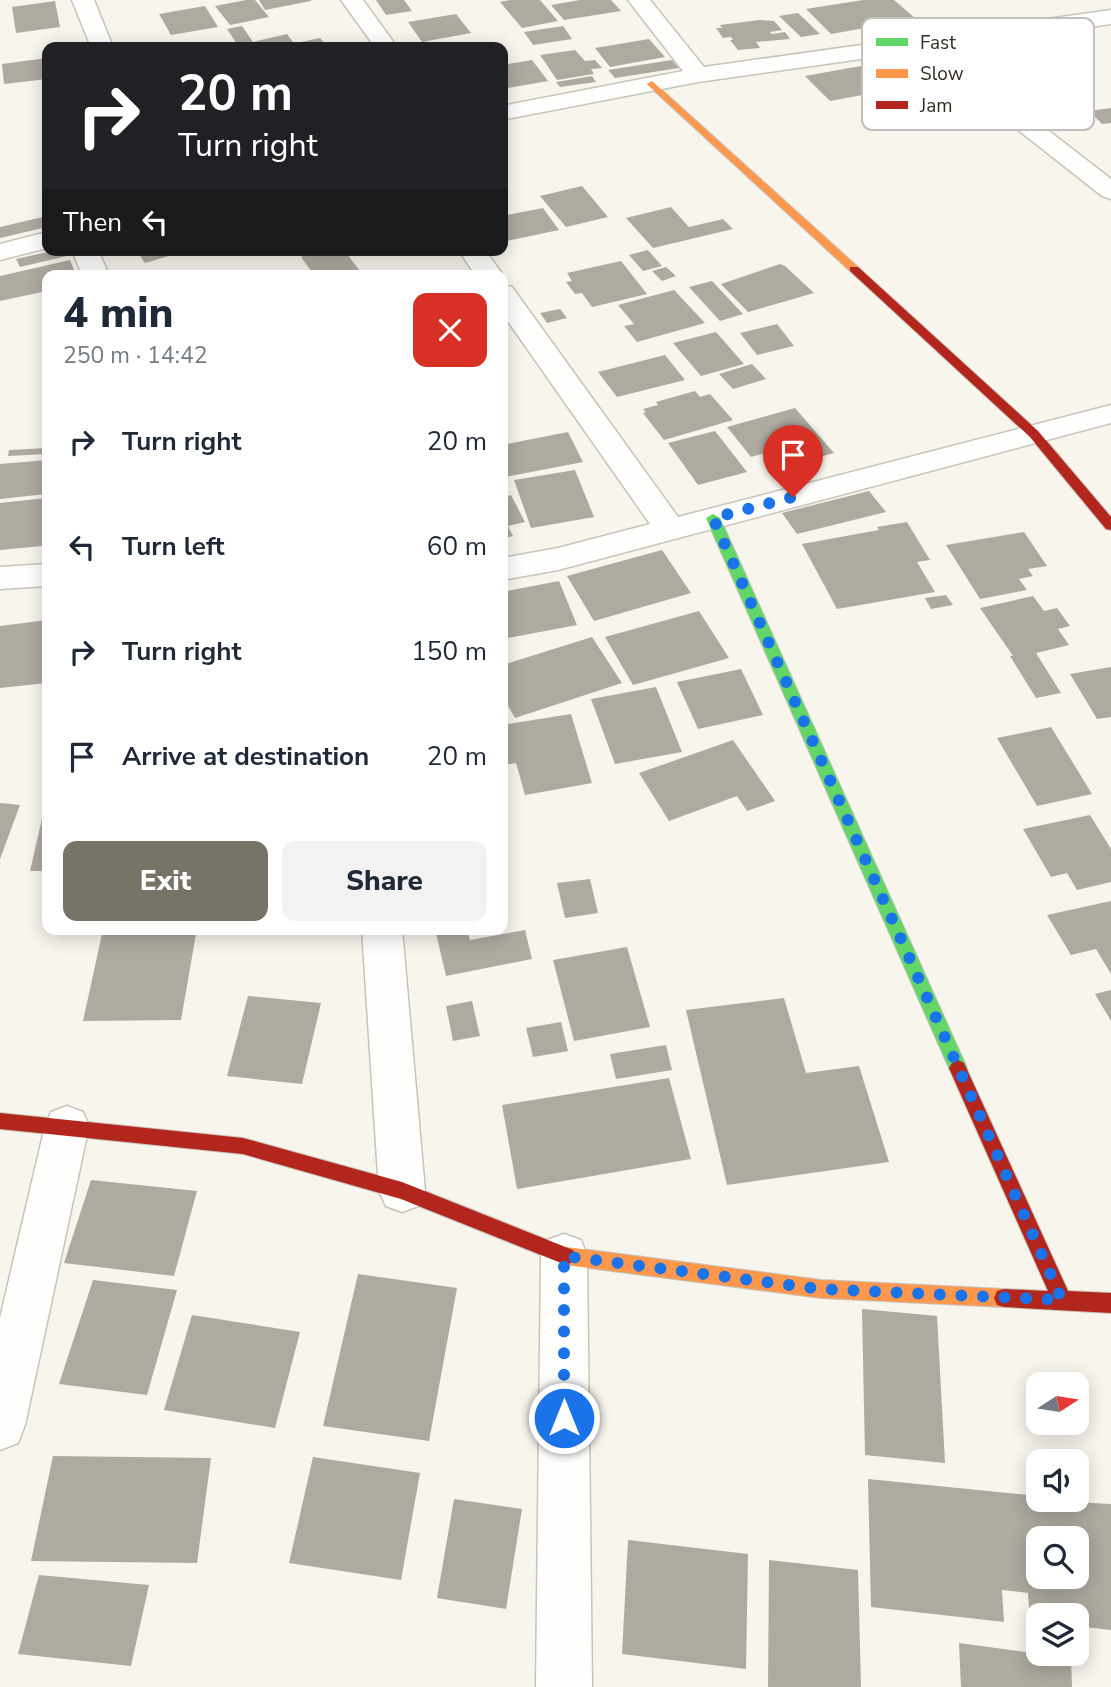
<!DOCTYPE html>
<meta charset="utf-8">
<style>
:root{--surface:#fff;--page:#f2f2f3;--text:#1f2937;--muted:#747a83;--accent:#777367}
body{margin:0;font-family:"Nunito Sans",sans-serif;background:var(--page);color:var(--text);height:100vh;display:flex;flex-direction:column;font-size:26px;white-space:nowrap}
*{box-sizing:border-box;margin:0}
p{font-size:23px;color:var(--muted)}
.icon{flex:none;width:38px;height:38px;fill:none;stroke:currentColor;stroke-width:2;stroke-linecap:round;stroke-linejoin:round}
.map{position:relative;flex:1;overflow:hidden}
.side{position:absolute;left:42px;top:270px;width:466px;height:665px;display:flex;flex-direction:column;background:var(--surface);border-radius:14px;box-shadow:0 4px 18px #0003}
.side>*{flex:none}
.hud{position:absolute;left:42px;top:42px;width:466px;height:214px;border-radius:14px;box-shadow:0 4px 18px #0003;background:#202124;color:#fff;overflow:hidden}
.needle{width:46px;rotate:78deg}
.buttons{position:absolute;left:1026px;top:1372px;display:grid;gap:14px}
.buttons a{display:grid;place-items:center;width:63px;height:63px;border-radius:14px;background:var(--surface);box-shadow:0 4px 18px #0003;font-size:35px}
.pin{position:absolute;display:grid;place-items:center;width:60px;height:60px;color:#fff;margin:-72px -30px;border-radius:50% 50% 50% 0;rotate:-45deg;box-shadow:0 0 7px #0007}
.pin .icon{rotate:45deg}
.me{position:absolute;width:77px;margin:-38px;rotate:0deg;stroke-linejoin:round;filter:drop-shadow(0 0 5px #0008)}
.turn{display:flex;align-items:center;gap:24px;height:147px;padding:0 21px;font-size:32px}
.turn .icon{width:91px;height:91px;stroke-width:2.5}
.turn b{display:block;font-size:49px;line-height:60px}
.then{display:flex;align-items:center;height:66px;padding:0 21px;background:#0003;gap:14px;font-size:26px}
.round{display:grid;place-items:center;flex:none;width:74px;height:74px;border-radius:14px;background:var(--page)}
.overview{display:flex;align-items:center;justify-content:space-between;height:119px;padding:0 21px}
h1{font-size:42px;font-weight:800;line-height:52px}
.action{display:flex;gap:14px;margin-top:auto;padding:14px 21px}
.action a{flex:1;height:80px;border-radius:14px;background:var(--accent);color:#fff;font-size:28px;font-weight:800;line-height:80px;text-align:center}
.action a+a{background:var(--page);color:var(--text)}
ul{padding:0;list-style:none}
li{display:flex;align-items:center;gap:21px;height:105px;padding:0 21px}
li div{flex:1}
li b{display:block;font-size:26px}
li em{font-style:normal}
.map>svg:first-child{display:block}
.building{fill:#aeaaa0;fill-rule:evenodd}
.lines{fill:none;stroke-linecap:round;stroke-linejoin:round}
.street-casing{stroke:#c8c4ba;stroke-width:3}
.fast-casing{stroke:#c8c4ba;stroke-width:2}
.slow-casing{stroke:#c8c4ba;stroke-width:2}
.jam-casing{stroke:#c8c4ba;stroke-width:2}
.street{fill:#fefefc;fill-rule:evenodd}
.fast{fill:#63d668;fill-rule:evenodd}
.slow{fill:#ff974d;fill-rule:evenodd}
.jam{fill:#b3261e;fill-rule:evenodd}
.route{stroke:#1a73e8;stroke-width:12;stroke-dasharray:0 21.6}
.key{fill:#fff;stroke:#c2c0bc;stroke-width:2}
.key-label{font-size:19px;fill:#322d1f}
</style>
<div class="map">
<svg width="1111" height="1687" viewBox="0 0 1111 1687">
<rect width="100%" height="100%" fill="#f8f5ed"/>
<!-- building -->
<path class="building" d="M 246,0 L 255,0 L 269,17 L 230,25 L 215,6 Z
M 259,0 L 311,0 L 311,1 L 265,10 Z
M 376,0 L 404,0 L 412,11 L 386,15 Z
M 510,0 L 540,0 L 558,21 L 522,28 L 500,2 Z
M 580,0 L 611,0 L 621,11 L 564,20 L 551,5 Z
M 863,0 L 894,0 L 916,19 L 831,34 L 806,9 Z
M 55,1 L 60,27 L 16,33 L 12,7 Z
M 205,6 L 218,27 L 171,35 L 159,14 Z
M 798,13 L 820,34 L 801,37 L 779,16 Z
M 456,14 L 471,33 L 422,42 L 408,22 Z
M 760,20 L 774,21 L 782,30 L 770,32 L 772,34 L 785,32 L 790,39 L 756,42 L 760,48 L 738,50 L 730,40 L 733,40 L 731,37 L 723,38 L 716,28 L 722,28 L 720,25 Z
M 242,26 L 253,42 L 287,34 L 293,42 L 266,47 L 244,47 L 237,44 L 227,29 Z
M 563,26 L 572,39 L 533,45 L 524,32 Z
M 320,38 L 328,47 L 282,47 L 282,46 Z
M 649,39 L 665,57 L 610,67 L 595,48 Z
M 575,50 L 585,61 L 595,60 L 602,68 L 591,69 L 594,74 L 557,80 L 540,55 Z
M 911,57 L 938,81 L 830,101 L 805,76 Z
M 47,58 L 47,79 L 4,84 L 2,64 Z
M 532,60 L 548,81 L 502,89 L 502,65 Z
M 672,60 L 679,68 L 615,78 L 608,70 Z
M 592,76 L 596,82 L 560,87 L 556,82 Z
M 1111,108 L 1111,123 L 1102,124 L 1089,111 Z
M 582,186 L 608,217 L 566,227 L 540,196 Z
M 671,207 L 689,227 L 723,219 L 733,229 L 653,248 L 626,218 Z
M 543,208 L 559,230 L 502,242 L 502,216 Z
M 47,216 L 47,227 L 0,238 L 0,227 Z
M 56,250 L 64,250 L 67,256 L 20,267 L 16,259 Z
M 136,250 L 186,250 L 186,251 L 145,263 Z
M 315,250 L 344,250 L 363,275 L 314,275 L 301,257 Z
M 648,250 L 662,266 L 643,271 L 629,255 Z
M 70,260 L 76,275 L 47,275 L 47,291 L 0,301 L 0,276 Z
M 621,261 L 647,294 L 592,307 L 582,293 L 575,294 L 566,282 L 572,281 L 567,273 Z
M 780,264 L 785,266 L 814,293 L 748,312 L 721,284 Z
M 666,267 L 676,276 L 662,281 L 652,271 Z
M 712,281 L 743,314 L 720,321 L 689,287 Z
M 674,290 L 705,323 L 637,342 L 624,326 L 634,324 L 618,305 Z
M 560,309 L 567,318 L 547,323 L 540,313 Z
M 777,324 L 794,346 L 757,355 L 740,333 Z
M 716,332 L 744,364 L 701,376 L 673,343 Z
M 665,355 L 685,380 L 617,397 L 598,372 Z
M 752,364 L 766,379 L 733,389 L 719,374 Z
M 695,391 L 700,397 L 710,394 L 733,420 L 664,440 L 643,413 L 646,412 L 643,409 L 658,405 L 656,402 Z
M 795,408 L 834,453 L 812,459 L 798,443 L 751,457 L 727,427 Z
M 715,431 L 747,472 L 698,485 L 668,443 Z
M 568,432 L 583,462 L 506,477 L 502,469 L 502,445 Z
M 47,448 L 47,454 L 8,456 L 9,450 Z
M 47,460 L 47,494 L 0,499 L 0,464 Z
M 575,470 L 594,517 L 531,528 L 514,480 Z
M 869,491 L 886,512 L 797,534 L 782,513 Z
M 511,495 L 525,522 L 508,526 L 513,536 L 502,539 L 502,497 Z
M 46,498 L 42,546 L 0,550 L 0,503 Z
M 907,522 L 930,560 L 917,562 L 935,592 L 837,609 L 802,544 L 879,530 L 877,527 Z
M 1024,532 L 1047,566 L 1028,569 L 1033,576 L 1019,579 L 1027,590 L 980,599 L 946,545 Z
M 662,550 L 691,593 L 594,621 L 567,576 Z
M 559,581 L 577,625 L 502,639 L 502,592 Z
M 946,595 L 953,605 L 931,609 L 925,598 Z
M 1033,596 L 1044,611 L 1057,608 L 1070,626 L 1058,629 L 1069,645 L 1036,653 L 1061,693 L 1036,698 L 1010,656 L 1013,656 L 980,608 Z
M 699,611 L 729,658 L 633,685 L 605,637 Z
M 47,620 L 47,683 L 0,688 L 0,626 Z
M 592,637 L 622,683 L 515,718 L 502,695 L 502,665 Z
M 1111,667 L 1111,717 L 1097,719 L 1070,674 Z
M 741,669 L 763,715 L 698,729 L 677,682 Z
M 656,687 L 682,752 L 615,764 L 591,699 Z
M 571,714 L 592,783 L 525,795 L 516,763 L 502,765 L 502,725 Z
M 1051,727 L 1092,794 L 1037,806 L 997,738 Z
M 733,740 L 775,801 L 747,811 L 737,796 L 669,821 L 639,773 Z
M 46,801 L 47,871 L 30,871 Z
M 0,803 L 20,805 L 0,859 Z
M 1090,815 L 1111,849 L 1111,882 L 1077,890 L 1067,873 L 1051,877 L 1023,829 Z
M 590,879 L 598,913 L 565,918 L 557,883 Z
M 1111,901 L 1111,974 L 1096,949 L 1071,955 L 1047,915 Z
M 435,929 L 467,929 L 470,940 L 525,930 L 532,959 L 446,976 Z
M 102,934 L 196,934 L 181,1020 L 83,1021 Z
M 627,947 L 650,1027 L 574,1041 L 553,960 Z
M 1111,990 L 1111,1021 L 1095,994 Z
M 248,996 L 321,1003 L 302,1084 L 227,1076 Z
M 784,998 L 806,1073 L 859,1066 L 889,1162 L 727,1185 L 686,1010 Z
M 472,1001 L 480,1036 L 453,1041 L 446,1006 Z
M 561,1022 L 568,1051 L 533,1057 L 526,1028 Z
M 666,1045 L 672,1070 L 616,1079 L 610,1054 Z
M 669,1078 L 691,1159 L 517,1189 L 502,1105 Z
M 91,1180 L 197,1191 L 174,1276 L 64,1263 Z
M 358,1274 L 457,1288 L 429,1441 L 323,1426 Z
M 93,1280 L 177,1290 L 147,1395 L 59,1384 Z
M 862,1309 L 937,1316 L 945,1463 L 865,1455 Z
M 192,1315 L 300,1332 L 275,1428 L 164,1410 Z
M 53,1456 L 211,1458 L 197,1563 L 31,1561 Z
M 313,1457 L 420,1473 L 401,1580 L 289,1563 Z
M 868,1479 L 1038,1496 L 1038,1500 L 1111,1504 L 1111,1630 L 1076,1626 L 1076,1615 L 1038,1615 L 1038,1622 L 1030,1621 L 1028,1593 L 1002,1590 L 1004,1622 L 871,1607 ZM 1038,1538 L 1076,1538 L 1076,1577 L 1038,1577 Z
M 454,1499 L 522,1509 L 506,1609 L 437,1598 Z
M 628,1540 L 748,1554 L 746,1669 L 622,1654 Z
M 769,1560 L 858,1570 L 861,1687 L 768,1687 Z
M 39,1575 L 149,1585 L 131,1666 L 18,1654 Z
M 959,1643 L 1071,1658 L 1072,1687 L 961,1687 Z"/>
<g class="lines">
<defs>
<path id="street" d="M 72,0 L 94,0 L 113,47 L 91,47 Z
M 341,0 L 363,0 L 397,47 L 375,47 Z
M 628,0 L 650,0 L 704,67 L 1111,10 L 1111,24 L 942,48 L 1111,179 L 1111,199 L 1102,196 L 918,51 L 698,82 L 502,120 L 502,106 L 683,71 Z
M 47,232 L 47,248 L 0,260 L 0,244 Z
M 72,250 L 98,250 L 109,275 L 82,275 Z
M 459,250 L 485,250 L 503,275 L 475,275 Z
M 502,285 L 512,287 L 678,517 L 1111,405 L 1111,423 L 558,570 L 502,580 L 502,558 L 558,548 L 650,524 L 502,313 Z
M 47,564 L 47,586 L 0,589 L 0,567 Z
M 362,929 L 402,929 L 425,1191 L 418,1206 L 402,1212 L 386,1206 L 379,1191 Z
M 67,1106 L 83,1112 L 89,1126 L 25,1425 L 18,1443 L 0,1450 L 0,1318 L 45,1126 L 51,1112 Z
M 564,1234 L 581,1240 L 587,1256 L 592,1687 L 536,1687 L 541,1256 L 547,1240 Z"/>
<path id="fast" d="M 713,514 L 720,518 L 967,1068 L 964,1073 L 958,1076 L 952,1073 L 949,1068 L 706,518 Z"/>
<path id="slow" d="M 652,81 L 858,267 L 858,271 L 850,271 L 649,86 L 647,84 Z
M 566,1247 L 821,1280 L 1004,1289 L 1011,1291 L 1014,1298 L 1011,1305 L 1004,1307 L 821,1298 L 566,1265 L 559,1262 L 556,1256 L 559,1250 Z"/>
<path id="jam" d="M 850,267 L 858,267 L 1038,431 L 1111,517 L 1111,530 L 1106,529 L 1030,437 L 850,271 Z
M 958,1060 L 964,1063 L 1068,1291 L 1111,1293 L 1111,1313 L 1004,1307 L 997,1305 L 994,1298 L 997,1291 L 1004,1289 L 1048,1291 L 949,1068 L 952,1063 Z
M 0,1113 L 243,1138 L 402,1182 L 573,1250 L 576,1256 L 573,1262 L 566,1265 L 401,1199 L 243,1154 L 0,1129 Z"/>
</defs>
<!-- street casing -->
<use href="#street" class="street-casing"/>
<!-- fast casing -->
<use href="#fast" class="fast-casing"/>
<!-- slow casing -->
<use href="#slow" class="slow-casing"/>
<!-- jam casing -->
<use href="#jam" class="jam-casing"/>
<!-- street -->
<use href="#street" class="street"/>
<!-- fast -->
<use href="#fast" class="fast"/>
<!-- slow -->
<use href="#slow" class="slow"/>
<!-- jam -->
<use href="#jam" class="jam"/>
</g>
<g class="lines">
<!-- route -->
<path class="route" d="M 564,1418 L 564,1256 L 821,1289 L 1062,1300 L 713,518 L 793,497"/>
</g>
<!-- legend -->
<rect x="862" y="18" width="232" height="112" rx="10" class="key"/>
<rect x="876" y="38" width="32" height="8" fill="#63d668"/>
<rect x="876" y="69" width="32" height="9" fill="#ff974d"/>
<rect x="876" y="101" width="32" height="8" fill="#b3261e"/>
<g class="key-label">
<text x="920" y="49">Fast</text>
<text x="920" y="80">Slow</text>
<text x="920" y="112">Jam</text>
</g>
</svg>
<div class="buttons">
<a><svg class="needle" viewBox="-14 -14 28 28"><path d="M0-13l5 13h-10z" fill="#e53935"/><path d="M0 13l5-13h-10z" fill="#747a83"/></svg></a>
<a><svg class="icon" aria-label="sound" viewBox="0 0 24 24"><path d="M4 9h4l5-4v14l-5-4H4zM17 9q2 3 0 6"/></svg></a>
<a><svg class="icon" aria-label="search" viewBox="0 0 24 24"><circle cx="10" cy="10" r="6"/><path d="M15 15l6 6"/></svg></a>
<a><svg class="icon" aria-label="layers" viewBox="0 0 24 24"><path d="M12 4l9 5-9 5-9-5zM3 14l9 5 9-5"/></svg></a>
</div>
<div class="pin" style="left:793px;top:497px;background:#d93025"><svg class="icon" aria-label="arrive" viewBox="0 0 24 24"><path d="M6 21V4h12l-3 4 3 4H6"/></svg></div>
<svg class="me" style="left:564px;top:1418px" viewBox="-20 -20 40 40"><circle r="17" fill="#1a73e8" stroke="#fff" stroke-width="3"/><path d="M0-11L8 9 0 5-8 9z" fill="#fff"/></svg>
<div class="hud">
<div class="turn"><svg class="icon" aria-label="right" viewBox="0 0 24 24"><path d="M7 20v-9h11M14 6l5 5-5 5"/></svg><div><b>20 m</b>Turn right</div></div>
<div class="then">Then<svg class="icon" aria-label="left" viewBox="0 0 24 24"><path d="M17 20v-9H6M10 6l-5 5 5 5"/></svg></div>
</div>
<section class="side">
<div class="overview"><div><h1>4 min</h1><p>250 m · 14:42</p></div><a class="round" style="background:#d93025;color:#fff"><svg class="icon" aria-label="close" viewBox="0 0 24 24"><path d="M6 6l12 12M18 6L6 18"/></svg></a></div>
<ul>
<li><svg class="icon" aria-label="right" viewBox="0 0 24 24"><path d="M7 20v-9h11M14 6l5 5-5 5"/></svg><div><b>Turn right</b></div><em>20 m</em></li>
<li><svg class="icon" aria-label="left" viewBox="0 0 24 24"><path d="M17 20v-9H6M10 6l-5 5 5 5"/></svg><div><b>Turn left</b></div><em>60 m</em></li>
<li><svg class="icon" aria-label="right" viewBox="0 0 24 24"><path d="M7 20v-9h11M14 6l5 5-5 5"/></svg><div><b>Turn right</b></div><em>150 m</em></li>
<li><svg class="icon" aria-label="arrive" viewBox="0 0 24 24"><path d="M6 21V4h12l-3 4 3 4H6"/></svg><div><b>Arrive at destination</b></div><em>20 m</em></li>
</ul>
<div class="action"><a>Exit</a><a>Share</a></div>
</section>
</div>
